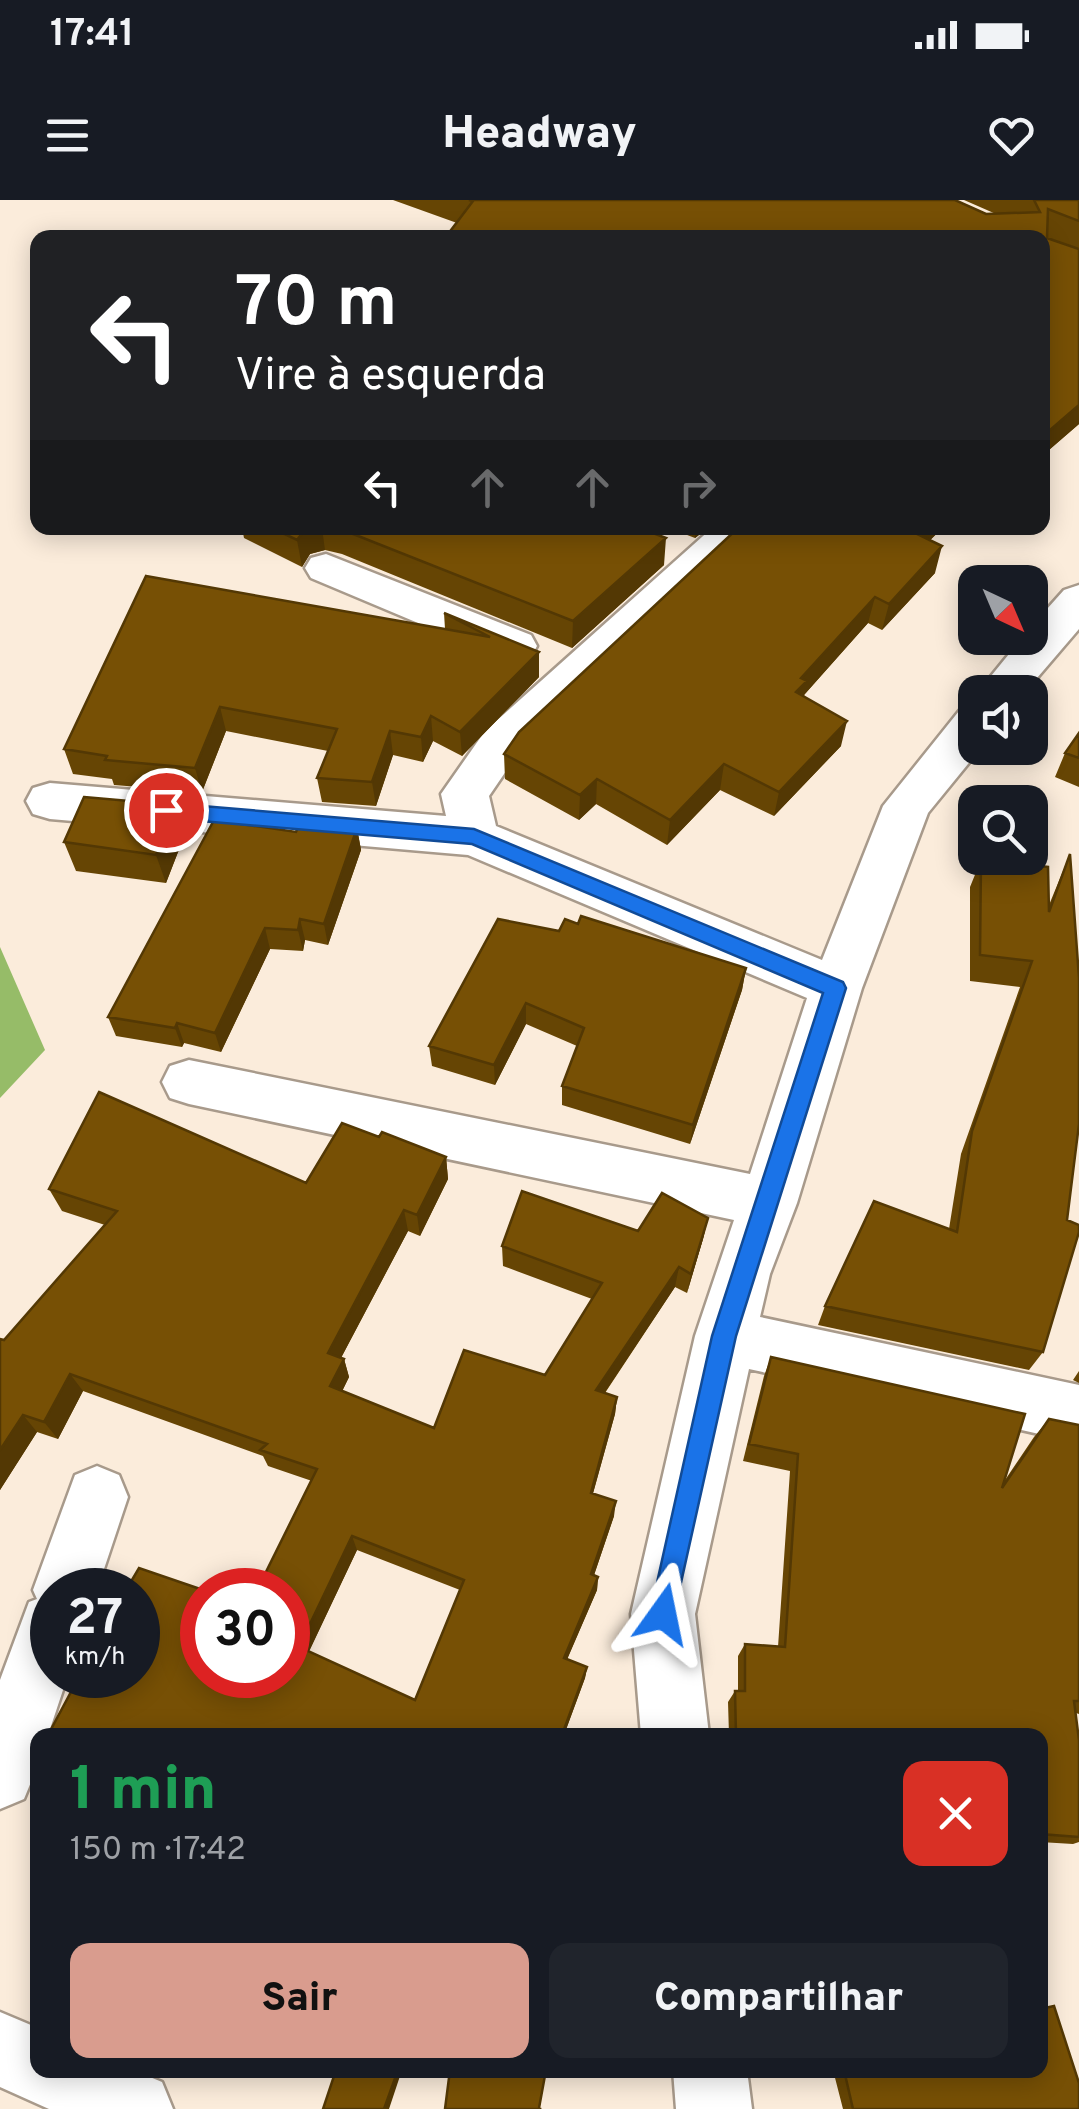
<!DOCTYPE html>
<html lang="pt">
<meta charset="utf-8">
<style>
:root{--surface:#171b24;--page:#20242c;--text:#f1f3f6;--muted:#9ea1a6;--accent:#d99c8e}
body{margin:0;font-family:Overpass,sans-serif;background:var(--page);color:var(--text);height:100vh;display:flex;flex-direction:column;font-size:38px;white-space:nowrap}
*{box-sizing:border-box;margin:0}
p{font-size:32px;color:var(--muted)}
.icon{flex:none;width:55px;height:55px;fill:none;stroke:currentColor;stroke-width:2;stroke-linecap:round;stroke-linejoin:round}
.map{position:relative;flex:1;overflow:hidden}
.sheet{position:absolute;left:30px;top:1528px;width:1018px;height:350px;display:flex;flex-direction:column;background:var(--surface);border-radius:20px;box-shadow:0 5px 25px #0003}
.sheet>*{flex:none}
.hud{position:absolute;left:30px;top:30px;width:1020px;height:305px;border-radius:20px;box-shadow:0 5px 25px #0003;background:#202124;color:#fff;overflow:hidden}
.needle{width:65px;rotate:136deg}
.fabs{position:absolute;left:958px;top:365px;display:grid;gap:20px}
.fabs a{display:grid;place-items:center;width:90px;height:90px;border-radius:20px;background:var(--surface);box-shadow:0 5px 25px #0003;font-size:50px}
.speed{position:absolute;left:30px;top:1368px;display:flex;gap:20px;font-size:50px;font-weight:700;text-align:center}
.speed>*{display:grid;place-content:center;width:130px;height:130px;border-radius:50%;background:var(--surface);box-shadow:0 5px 25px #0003;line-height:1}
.speed small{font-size:25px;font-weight:400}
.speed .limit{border:15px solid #d22;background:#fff;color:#111}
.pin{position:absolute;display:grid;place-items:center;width:85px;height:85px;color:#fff;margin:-42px;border:5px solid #fff;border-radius:50%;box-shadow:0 2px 10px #0007}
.me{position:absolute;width:110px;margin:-55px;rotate:12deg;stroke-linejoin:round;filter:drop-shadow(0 0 8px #0008)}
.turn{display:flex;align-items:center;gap:35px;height:210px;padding:0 40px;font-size:45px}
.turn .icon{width:130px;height:130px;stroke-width:2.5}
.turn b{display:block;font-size:70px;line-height:85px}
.lanes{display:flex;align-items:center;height:95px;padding:0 40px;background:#0003;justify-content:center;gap:50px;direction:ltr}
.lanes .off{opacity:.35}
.round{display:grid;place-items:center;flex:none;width:105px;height:105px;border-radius:20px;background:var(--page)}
.head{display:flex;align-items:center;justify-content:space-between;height:170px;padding:0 40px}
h1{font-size:60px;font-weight:800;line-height:75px;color:#1e9e55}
.action{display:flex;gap:20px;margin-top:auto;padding:20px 40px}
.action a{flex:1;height:115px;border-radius:20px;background:var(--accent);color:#111;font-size:40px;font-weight:800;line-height:115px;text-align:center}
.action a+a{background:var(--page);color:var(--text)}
.status{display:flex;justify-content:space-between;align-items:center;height:70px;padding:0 50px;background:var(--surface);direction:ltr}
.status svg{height:28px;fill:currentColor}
header{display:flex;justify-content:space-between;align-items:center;height:130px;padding:0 40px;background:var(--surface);font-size:45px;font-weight:800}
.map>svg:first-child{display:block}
.forest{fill:#96bc68}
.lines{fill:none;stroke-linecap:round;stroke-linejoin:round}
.minor-casing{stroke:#a89a8b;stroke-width:5}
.minor{fill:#fff;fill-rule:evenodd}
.wall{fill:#664504;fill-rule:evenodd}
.shaded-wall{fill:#533804}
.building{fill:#775005;stroke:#533804;stroke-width:2.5;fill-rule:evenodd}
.route{fill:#1a73e8;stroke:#114b97;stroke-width:2.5}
</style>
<div class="status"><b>17:41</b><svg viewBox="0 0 49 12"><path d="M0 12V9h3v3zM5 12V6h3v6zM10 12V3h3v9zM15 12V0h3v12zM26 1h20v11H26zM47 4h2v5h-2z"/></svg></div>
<header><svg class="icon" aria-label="menu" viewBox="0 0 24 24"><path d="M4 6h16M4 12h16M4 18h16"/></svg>Headway<svg class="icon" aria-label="heart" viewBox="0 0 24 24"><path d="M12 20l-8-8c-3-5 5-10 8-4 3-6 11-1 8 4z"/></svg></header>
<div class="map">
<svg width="1079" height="1909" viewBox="0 0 1079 1909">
<rect width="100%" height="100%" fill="#fbecdb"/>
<!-- forest -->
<path class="forest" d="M 0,747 L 45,850 L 0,898 Z"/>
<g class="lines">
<defs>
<path id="minor" d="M 712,328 L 758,328 L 517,555 L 489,596 L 496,626 L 822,760 L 883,606 L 959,511 L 975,506 L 975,548 L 981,548 L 928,613 L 862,788 L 797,1003 L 770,1074 L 760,1117 L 1079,1185 L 1079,1243 L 749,1169 L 695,1414 L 709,1535 L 641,1535 L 631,1414 L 695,1136 L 734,1020 L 189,904 L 170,898 L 162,882 L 170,866 L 189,860 L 750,974 L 807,798 L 468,655 L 50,619 L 33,614 L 26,601 L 33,588 L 50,583 L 446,616 L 441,594 L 485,531 Z
M 326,354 L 531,435 L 537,446 L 531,457 L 515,461 L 499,457 L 311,378 L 305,368 L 311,358 Z
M 1079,385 L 1079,429 L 1025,492 L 978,492 L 1022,438 L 1030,438 L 1030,428 L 1064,390 Z
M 97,1266 L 119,1275 L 128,1297 L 97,1390 L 52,1390 L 52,1475 L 68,1475 L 48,1535 L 38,1535 L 38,1565 L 24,1599 L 0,1609 L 0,1480 L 29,1402 L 37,1399 L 33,1390 L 75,1275 Z
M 0,1812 L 38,1828 L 38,1870 L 133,1870 L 162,1882 L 173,1909 L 49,1909 L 0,1887 Z
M 673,1870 L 747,1870 L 752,1909 L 676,1909 Z"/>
</defs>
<!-- minor casing -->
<use href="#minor" class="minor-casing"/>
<!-- minor -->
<use href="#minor" class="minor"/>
</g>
<!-- wall -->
<path class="wall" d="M 393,0 L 955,0 L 986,14 L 996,14 L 964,0 L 1079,0 L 1079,224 L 1042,256 L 1042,38 L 457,23 Z
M 242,328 L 640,328 L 664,365 L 572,448 L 342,354 L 325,350 L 310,354 L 302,367 L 244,338 Z
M 669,328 L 708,328 L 695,338 Z
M 738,328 L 943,328 L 930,340 L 935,373 L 882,430 L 868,423 L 804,495 L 841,546 L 774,616 L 720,590 L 667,645 L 596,604 L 579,620 L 505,579 L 504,554 Z
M 444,413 L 539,452 L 539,477 L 462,556 L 433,541 L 423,562 L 393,555 L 376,606 L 322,602 L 317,578 L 328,551 L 226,531 L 202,592 L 114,585 L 112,579 L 73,574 L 64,549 L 445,429 Z
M 1079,533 L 1079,587 L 1055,577 L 1065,553 Z
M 357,628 L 361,650 L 328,745 L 305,740 L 303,751 L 270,749 L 221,852 L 184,843 L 182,847 L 116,836 L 108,817 L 296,632 Z
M 185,634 L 166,683 L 76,671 L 64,642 Z
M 1070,654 L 1079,778 L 1079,930 L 1043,1152 L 1029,1170 L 818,1125 L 825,1106 L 949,1029 L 961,954 L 1020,787 L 970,781 L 970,687 L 981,660 L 1049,705 Z
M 578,724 L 746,768 L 742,790 L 690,944 L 562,905 L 562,886 L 577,846 L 526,824 L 495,885 L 432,866 L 429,846 L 559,731 Z
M 379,937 L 446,957 L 448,979 L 420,1036 L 408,1031 L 341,1158 L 344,1159 L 349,1177 L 342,1191 L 434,1228 L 545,1175 L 592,1099 L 503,1066 L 502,1046 L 638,1031 L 708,1018 L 703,1039 L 687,1093 L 675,1087 L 605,1193 L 617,1197 L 615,1214 L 593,1293 L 614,1316 L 594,1375 L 598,1377 L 597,1390 L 567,1459 L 587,1467 L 585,1478 L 564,1535 L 48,1535 L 288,1475 L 312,1281 L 268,1266 L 263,1256 L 83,1191 L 58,1239 L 37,1232 L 0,1290 L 0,1139 L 4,1140 L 105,1025 L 62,1011 L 49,989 L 306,983 ZM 357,1350 L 460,1390 L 415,1500 L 309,1451 Z
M 771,1157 L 1005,1280 L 1034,1237 L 1049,1219 L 1079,1225 L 1079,1514 L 1076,1513 L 1079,1540 L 1079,1642 L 1073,1644 L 1040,1642 L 1040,1535 L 729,1535 L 728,1502 L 735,1491 L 738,1491 L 738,1456 L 745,1444 L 778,1447 L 790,1271 L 743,1261 L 764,1176 Z
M 1079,1171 L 1079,1183 L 1073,1180 Z
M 1040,1806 L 1054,1806 L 1079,1909 L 843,1909 L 833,1870 L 1040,1870 Z"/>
<!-- shaded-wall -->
<path class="shaded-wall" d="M 1079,205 L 1079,224 L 1042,256 L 1042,237 Z
M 306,328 L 322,328 L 325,350 L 310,354 L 302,367 L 297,340 Z
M 696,328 L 708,328 L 695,338 Z
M 924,328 L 942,328 L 910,361 L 917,334 Z
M 666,338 L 664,365 L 572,448 L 573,421 Z
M 942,346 L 935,373 L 882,430 L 889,404 Z
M 875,397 L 868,423 L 804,495 L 802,507 L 796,492 L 801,478 Z
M 539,452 L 539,477 L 462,556 L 460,532 Z
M 220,507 L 226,531 L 202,592 L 195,568 Z
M 431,516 L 433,541 L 423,562 L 421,537 Z
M 847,521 L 841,546 L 774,616 L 779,592 Z
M 390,531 L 393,555 L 376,606 L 372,582 Z
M 724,564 L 720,590 L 667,645 L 670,620 Z
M 597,579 L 596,604 L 579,620 L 580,595 Z
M 176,605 L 185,634 L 166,683 L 156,655 Z
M 357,628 L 361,650 L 328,745 L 324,724 Z
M 300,719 L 305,740 L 303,751 L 298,730 Z
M 265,728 L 270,749 L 221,852 L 215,833 Z
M 746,768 L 742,790 L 690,944 L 693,925 Z
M 526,803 L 526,824 L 495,885 L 494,865 Z
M 177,823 L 184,843 L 182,847 L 175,828 Z
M 446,957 L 448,979 L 420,1036 L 417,1015 Z
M 404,1010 L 408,1031 L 334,1171 L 328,1153 Z
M 708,1018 L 703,1039 L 687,1093 L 691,1074 Z
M 679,1067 L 675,1087 L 595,1207 L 596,1190 Z
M 344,1159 L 349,1177 L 336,1204 L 330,1186 Z
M 70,1174 L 83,1191 L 58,1239 L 44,1222 Z
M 617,1197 L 615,1214 L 589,1308 L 591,1293 Z
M 23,1215 L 37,1232 L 0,1290 L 0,1250 Z
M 616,1301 L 614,1316 L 590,1387 L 591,1374 Z
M 352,1336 L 357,1350 L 306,1458 L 299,1447 Z
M 598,1377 L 597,1390 L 563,1469 L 564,1458 Z
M 587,1467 L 585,1478 L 564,1535 L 562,1535 Z
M 398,1870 L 402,1870 L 389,1909 L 384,1909 Z"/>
<!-- building -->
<path class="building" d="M 469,0 L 955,0 L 986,14 L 1040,12 L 1034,0 L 1079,0 L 1079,21 L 1048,9 L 1047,38 L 1079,49 L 1079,205 L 1042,237 L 1042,38 L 445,38 L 473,1 Z
M 272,328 L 306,328 L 297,340 Z
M 338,328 L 640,328 L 666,338 L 573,421 Z
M 738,328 L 924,328 L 917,334 L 942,346 L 889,404 L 875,397 L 801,478 L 807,481 L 796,492 L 847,521 L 779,592 L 724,564 L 670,620 L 597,579 L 580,595 L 504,554 L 519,532 Z
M 146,376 L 490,437 L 444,413 L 539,452 L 460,532 L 431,516 L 421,537 L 390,531 L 372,582 L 317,578 L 337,529 L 220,507 L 195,568 L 105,560 L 107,556 L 64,549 Z
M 1079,533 L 1079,558 L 1065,553 Z
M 84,597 L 176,605 L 156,655 L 64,642 Z
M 214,620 L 296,632 L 300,623 L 357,628 L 324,724 L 300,719 L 298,730 L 265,728 L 215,833 L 177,823 L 175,828 L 108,817 Z
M 1070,654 L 1079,778 L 1079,924 L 1067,1020 L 1079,1025 L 1079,1032 L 1043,1152 L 825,1106 L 874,1001 L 957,1032 L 972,931 L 1032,761 L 980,755 L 981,660 L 1048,667 L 1049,712 Z
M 581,716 L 746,768 L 693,925 L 562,886 L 584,828 L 526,803 L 494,865 L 429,846 L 498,719 L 559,731 L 565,719 L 578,724 Z
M 99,892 L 306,983 L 342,923 L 379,937 L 382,932 L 446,957 L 417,1015 L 404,1010 L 328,1153 L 344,1159 L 330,1186 L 434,1228 L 464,1150 L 545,1175 L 602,1083 L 502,1046 L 522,991 L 638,1031 L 662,993 L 708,1018 L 691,1074 L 679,1067 L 596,1190 L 617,1197 L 591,1293 L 616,1301 L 591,1374 L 598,1377 L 564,1458 L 587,1467 L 562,1535 L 48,1535 L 80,1475 L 138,1475 L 138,1390 L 126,1390 L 139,1368 L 203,1390 L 202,1475 L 288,1475 L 288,1390 L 257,1390 L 317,1269 L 260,1250 L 267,1244 L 70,1174 L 44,1222 L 23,1215 L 0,1250 L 0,1139 L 4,1140 L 117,1011 L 49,989 ZM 352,1336 L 464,1380 L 415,1500 L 299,1447 Z
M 771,1157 L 1025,1214 L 1002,1288 L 1049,1219 L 1079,1225 L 1079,1501 L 1074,1501 L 1079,1540 L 1079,1637 L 1040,1634 L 1040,1535 L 736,1535 L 735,1491 L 745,1491 L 745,1444 L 785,1447 L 798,1254 L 749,1244 Z
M 1054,1806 L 1079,1883 L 1079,1909 L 853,1909 L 844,1870 L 1040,1870 L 1040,1809 Z
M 336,1870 L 398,1870 L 384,1909 L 323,1909 Z
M 450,1870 L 546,1870 L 539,1908 L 541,1909 L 445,1909 Z"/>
<!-- route -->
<path class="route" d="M 166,603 L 474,629 L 843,782 L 846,788 L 736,1136 L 672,1423 L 663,1427 L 654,1423 L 650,1414 L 712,1136 L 823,793 L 472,644 L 166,618 L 156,610 Z"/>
</svg>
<div class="fabs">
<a><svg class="needle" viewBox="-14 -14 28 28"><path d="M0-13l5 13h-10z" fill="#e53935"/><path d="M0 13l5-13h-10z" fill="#9ea1a6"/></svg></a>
<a><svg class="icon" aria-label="sound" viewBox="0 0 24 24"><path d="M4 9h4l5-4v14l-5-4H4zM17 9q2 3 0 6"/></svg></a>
<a><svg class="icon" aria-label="search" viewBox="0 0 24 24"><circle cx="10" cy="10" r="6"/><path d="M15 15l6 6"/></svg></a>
</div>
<div class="speed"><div>27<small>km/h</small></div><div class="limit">30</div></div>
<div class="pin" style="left:166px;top:610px;background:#d93025"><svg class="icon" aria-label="arrive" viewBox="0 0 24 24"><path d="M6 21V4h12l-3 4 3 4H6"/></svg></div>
<svg class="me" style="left:663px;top:1414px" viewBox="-20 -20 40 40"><path d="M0-17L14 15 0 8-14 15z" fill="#1a73e8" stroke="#fff" stroke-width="4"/></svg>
<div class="hud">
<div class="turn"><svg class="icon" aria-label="left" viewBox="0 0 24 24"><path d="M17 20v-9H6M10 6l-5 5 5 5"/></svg><div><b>70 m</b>Vire à esquerda</div></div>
<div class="lanes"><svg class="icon" aria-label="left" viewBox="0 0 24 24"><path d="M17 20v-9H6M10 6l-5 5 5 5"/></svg><svg class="icon off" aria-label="ahead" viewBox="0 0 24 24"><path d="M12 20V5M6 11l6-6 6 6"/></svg><svg class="icon off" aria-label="ahead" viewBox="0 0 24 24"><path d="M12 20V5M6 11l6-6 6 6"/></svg><svg class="icon off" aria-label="right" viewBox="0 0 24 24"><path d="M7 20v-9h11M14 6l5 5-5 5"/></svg></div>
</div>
<section class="sheet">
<div class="head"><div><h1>1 min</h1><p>150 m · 17:42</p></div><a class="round" style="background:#d93025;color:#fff"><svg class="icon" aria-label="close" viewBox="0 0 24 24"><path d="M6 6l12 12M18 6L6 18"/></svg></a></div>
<div class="action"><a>Sair</a><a>Compartilhar</a></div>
</section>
</div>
